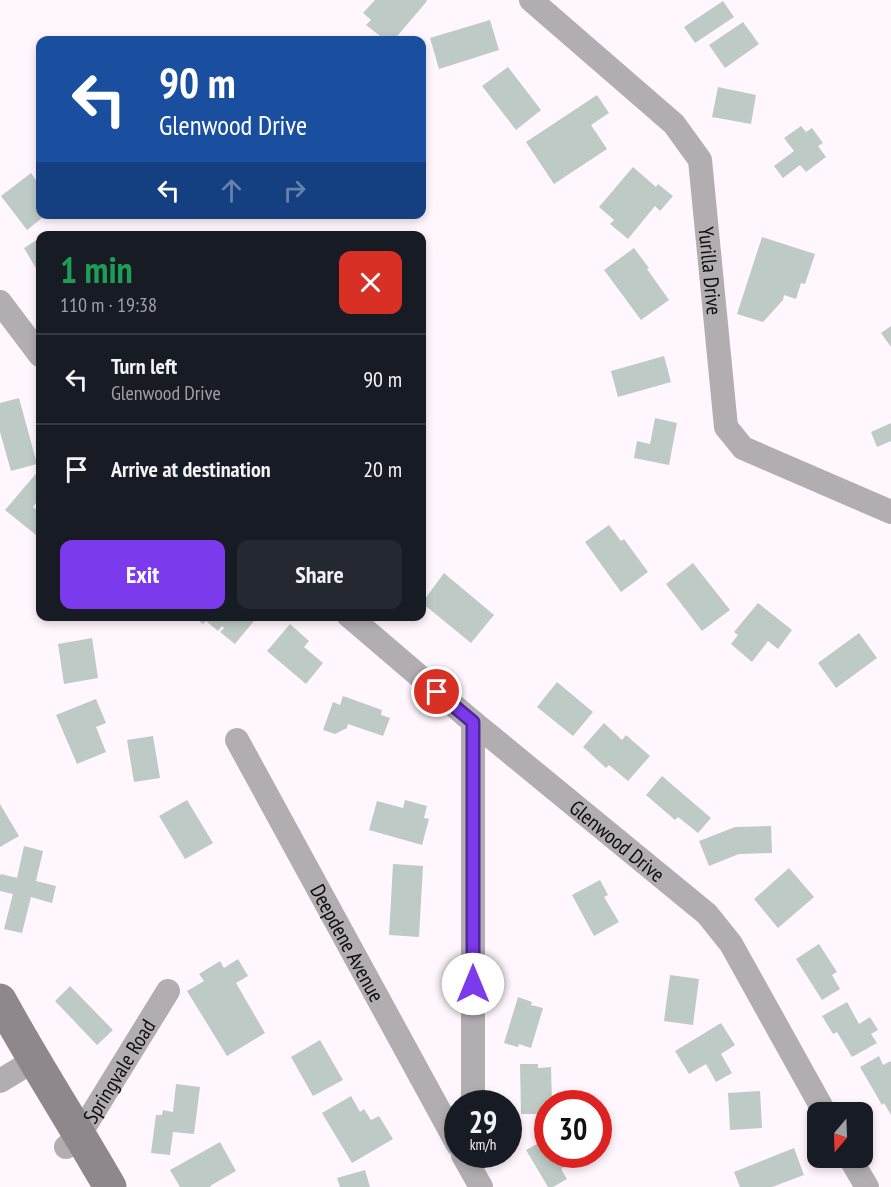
<!DOCTYPE html>
<meta charset="utf-8">
<style>
:root{--surface:#171b24;--page:#242831;--text:#f1f3f6;--muted:#9ea1a6;--line:#363941;--accent:#7c3aed}
body{margin:0;font-family:"PT Sans Narrow",sans-serif;background:var(--page);color:var(--text);height:100vh;display:flex;flex-direction:column;font-size:22px;white-space:nowrap}
*{box-sizing:border-box;margin:0}
p{font-size:20px;color:var(--muted)}
.icon{flex:none;width:33px;height:33px;fill:none;stroke:currentColor;stroke-width:2;stroke-linecap:round;stroke-linejoin:round}
.map{position:relative;flex:1;overflow:hidden}
.panel{position:absolute;left:36px;top:231px;width:390px;height:390px;display:flex;flex-direction:column;background:var(--surface);border-radius:12px;box-shadow:0 3px 9px #0003}
.panel>*{flex:none}
.hud{position:absolute;left:36px;top:36px;width:390px;height:183px;border-radius:12px;box-shadow:0 3px 9px #0003;background:#1a4fa0;color:#fff;overflow:hidden}
.needle{width:39px;rotate:199deg}
.buttons{position:absolute;left:807px;top:1102px;display:grid;gap:12px}
.buttons a{display:grid;place-items:center;width:66px;height:66px;border-radius:12px;background:var(--surface);box-shadow:0 3px 9px #0003;font-size:30px}
.speed{position:absolute;left:444px;top:1090px;display:flex;gap:12px;font-size:30px;font-weight:700;text-align:center}
.speed>*{display:grid;place-content:center;width:78px;height:78px;border-radius:50%;background:var(--surface);box-shadow:0 3px 9px #0003;line-height:1}
.speed small{font-size:15px;font-weight:400}
.speed .limit{border:9px solid #d22;background:#fff;color:#111}
.pin{position:absolute;display:grid;place-items:center;width:51px;height:51px;color:#fff;margin:-26px;border:3px solid #fff;border-radius:50%;box-shadow:0 2px 6px #0007}
.me{position:absolute;width:66px;margin:-33px;rotate:0deg;stroke-linejoin:round;filter:drop-shadow(0 0 4px #0008)}
.turn{display:flex;align-items:center;gap:21px;height:126px;padding:0 24px;font-size:27px}
.turn .icon{width:78px;height:78px;stroke-width:2.5}
.turn b{display:block;font-size:42px;line-height:51px}
.lanes{display:flex;align-items:center;height:57px;padding:0 24px;background:#0003;justify-content:center;gap:30px;direction:ltr}
.lanes .off{opacity:.35}
.round{display:grid;place-items:center;flex:none;width:63px;height:63px;border-radius:12px;background:var(--page)}
.overview{display:flex;align-items:center;justify-content:space-between;height:102px;padding:0 24px}
h1{font-size:36px;font-weight:700;line-height:45px;color:#1e9e55}
.button{display:flex;gap:12px;margin-top:auto;padding:12px 24px}
.button a{flex:1;height:69px;border-radius:12px;background:var(--accent);color:#fff;font-size:24px;font-weight:700;line-height:69px;text-align:center}
.button a+a{background:var(--page);color:var(--text)}
ul{padding:0;list-style:none}
li{display:flex;align-items:center;gap:18px;height:90px;padding:0 24px;border-top:2px solid var(--line)}
li div{flex:1}
li b{display:block;font-size:22px}
li em{font-style:normal}
.map>svg:first-child{display:block}
.building{fill:#becac5}
.lines{fill:none;stroke-linecap:round;stroke-linejoin:round}
.minor{stroke:#b1adb0;stroke-width:24}
.secondary{stroke:#8e888c;stroke-width:33}
.route-casing{stroke:#51269a;stroke-width:15}
.route{stroke:#7c3aed;stroke-width:10}
.labels{text-anchor:middle;dominant-baseline:central;stroke-width:6;stroke-linejoin:round;paint-order:stroke}
.street-label{font-size:21px;fill:#0f0c0f;stroke:#fff}
</style>
<div class="map">
<svg width="891" height="1187" viewBox="0 0 891 1187">
<rect width="100%" height="100%" fill="#fff7fd"/>
<!-- building -->
<path class="building" d="M 375,0 L 426,0 L 427,1 L 394,40 L 385,40 L 366,25 L 371,20 L 363,13 Z
M 723,1 L 734,17 L 695,43 L 684,27 Z
M 490,20 L 499,50 L 439,69 L 430,38 Z
M 743,22 L 759,44 L 725,68 L 709,45 Z
M 508,67 L 541,110 L 516,130 L 482,86 Z
M 718,87 L 756,95 L 751,124 L 712,117 Z
M 597,95 L 609,113 L 591,125 L 607,149 L 554,184 L 526,142 Z
M 801,126 L 806,132 L 812,128 L 823,143 L 818,146 L 826,157 L 806,172 L 800,165 L 783,178 L 774,166 L 794,151 L 784,138 Z
M 633,167 L 656,187 L 658,184 L 673,196 L 660,211 L 655,206 L 628,239 L 610,224 L 614,220 L 599,207 Z
M 31,173 L 40,186 L 40,214 L 47,214 L 27,230 L 1,196 Z
M 762,237 L 815,254 L 805,284 L 801,283 L 796,299 L 784,295 L 783,300 L 763,322 L 737,314 Z
M 40,238 L 40,275 L 24,248 Z
M 634,248 L 649,268 L 647,269 L 669,300 L 641,320 L 604,270 Z
M 891,326 L 891,347 L 881,333 Z
M 664,356 L 671,382 L 618,397 L 611,371 Z
M 19,398 L 37,464 L 11,471 L 0,432 L 0,403 Z
M 655,418 L 677,423 L 669,465 L 634,458 L 637,441 L 650,444 Z
M 891,423 L 891,441 L 877,447 L 871,432 Z
M 40,469 L 40,498 L 33,507 L 40,513 L 40,530 L 36,535 L 5,510 Z
M 609,525 L 621,541 L 624,539 L 648,572 L 621,592 L 585,542 Z
M 693,563 L 730,610 L 702,631 L 666,584 Z
M 444,573 L 494,615 L 471,643 L 422,603 Z
M 758,603 L 792,630 L 778,649 L 768,641 L 752,662 L 731,644 L 738,635 L 734,632 Z
M 193,616 L 258,616 L 235,644 L 220,632 L 224,628 L 222,626 L 218,631 L 206,621 L 203,624 Z
M 290,624 L 309,641 L 304,647 L 323,663 L 306,684 L 267,651 Z
M 859,633 L 877,658 L 836,688 L 818,663 Z
M 92,638 L 98,678 L 64,684 L 58,644 Z
M 557,682 L 593,712 L 573,736 L 537,707 Z
M 343,696 L 382,710 L 381,715 L 390,718 L 383,736 L 348,724 L 347,728 L 335,734 L 323,730 L 333,702 L 340,705 Z
M 96,699 L 106,723 L 96,727 L 106,752 L 77,764 L 56,715 Z
M 604,723 L 622,740 L 626,735 L 650,756 L 628,781 L 609,765 L 606,768 L 583,747 Z
M 153,736 L 160,778 L 134,782 L 127,740 Z
M 662,776 L 711,818 L 698,833 L 678,817 L 675,820 L 646,795 Z
M 187,800 L 213,843 L 185,859 L 159,816 Z
M 405,800 L 427,806 L 424,818 L 429,819 L 422,845 L 369,830 L 377,801 L 403,808 Z
M 0,804 L 19,836 L 0,847 Z
M 771,826 L 772,853 L 739,854 L 709,866 L 699,841 L 735,827 Z
M 24,846 L 43,851 L 36,881 L 56,886 L 52,903 L 31,897 L 22,933 L 4,929 L 13,894 L 0,891 L 0,876 L 1,874 L 17,878 Z
M 393,864 L 423,866 L 419,937 L 389,935 Z
M 789,868 L 814,897 L 778,928 L 754,899 Z
M 600,880 L 608,895 L 604,897 L 619,922 L 594,936 L 572,895 Z
M 819,944 L 837,972 L 832,975 L 840,989 L 822,1000 L 796,959 Z
M 238,959 L 248,976 L 236,983 L 265,1033 L 227,1056 L 187,991 L 204,981 L 199,974 L 220,961 L 224,968 Z
M 670,975 L 699,979 L 693,1025 L 664,1021 Z
M 70,986 L 113,1030 L 97,1045 L 55,1001 Z
M 518,997 L 532,1002 L 531,1005 L 543,1008 L 531,1048 L 519,1044 L 518,1047 L 504,1043 Z
M 847,1002 L 859,1024 L 870,1017 L 878,1030 L 871,1034 L 877,1043 L 852,1057 L 837,1032 L 833,1034 L 822,1016 Z
M 721,1023 L 735,1045 L 721,1054 L 732,1073 L 716,1082 L 706,1064 L 689,1074 L 675,1051 Z
M 320,1040 L 343,1080 L 313,1096 L 291,1057 Z
M 879,1056 L 883,1065 L 891,1061 L 891,1115 L 884,1103 L 882,1105 L 860,1067 Z
M 520,1064 L 538,1064 L 538,1068 L 551,1067 L 552,1104 L 548,1104 L 548,1110 L 541,1110 L 541,1114 L 521,1114 Z
M 176,1084 L 200,1087 L 194,1134 L 173,1132 L 170,1155 L 151,1153 L 156,1115 L 162,1115 L 163,1110 L 173,1112 Z
M 760,1091 L 762,1128 L 730,1130 L 728,1093 Z
M 351,1096 L 360,1112 L 364,1109 L 371,1120 L 379,1116 L 393,1139 L 352,1163 L 322,1113 Z
M 548,1138 L 548,1155 L 582,1156 L 561,1169 L 567,1179 L 553,1187 L 548,1187 L 526,1150 Z
M 220,1142 L 236,1171 L 210,1186 L 211,1187 L 180,1187 L 170,1170 Z
M 794,1148 L 804,1175 L 772,1187 L 740,1187 L 734,1172 Z
M 365,1170 L 370,1187 L 340,1187 L 337,1178 Z"/>
<g class="lines">
<!-- minor -->
<g class="minor">
<path id="s1" d="M 531,0 L 674,124 L 700,160 L 726,427 L 743,448 L 891,512"/>
<path d="M 0,302 L 40,355"/>
<path id="s2" d="M 349,616 L 473,722 L 707,914 L 731,944 L 825,1113"/>
<path d="M 473,722 L 473,1104"/>
<path id="s3" d="M 237,740 L 458,1145"/>
<path d="M 0,1081 L 33,1061"/>
<path id="s4" d="M 66,1147 L 80,1134 L 168,991"/>
<path d="M 463,1155 L 481,1187"/>
<path d="M 850,1158 L 867,1187"/>
</g>
<!-- secondary -->
<path class="secondary" d="M 0,1000 C 35,1064 74,1124 110,1187"/>
</g>
<g class="lines">
<defs>
<path id="route" d="M 437,692 L 473,722 L 473,984"/>
</defs>
<!-- route casing -->
<use href="#route" class="route-casing"/>
<!-- route -->
<use href="#route" class="route"/>
</g>
<g class="labels">
<!-- street labels -->
<g class="street-label">
<text stroke="none"><textPath href="#s1" startOffset="345">Yurilla Drive</textPath></text>
<text stroke="none"><textPath href="#s2" startOffset="350">Glenwood Drive</textPath></text>
<text stroke="none"><textPath href="#s3" startOffset="231">Deepdene Avenue</textPath></text>
<text stroke="none"><textPath href="#s4" startOffset="93">Springvale Road</textPath></text>
</g>
</g>
</svg>
<div class="buttons">
<a><svg class="needle" viewBox="-14 -14 28 28"><path d="M0-13l5 13h-10z" fill="#e53935"/><path d="M0 13l5-13h-10z" fill="#9ea1a6"/></svg></a>
</div>
<div class="speed"><div>29<small>km/h</small></div><div class="limit">30</div></div>
<div class="pin" style="left:437px;top:692px;background:#d93025"><svg class="icon" aria-label="arrive" viewBox="0 0 24 24"><path d="M6 21V4h12l-3 4 3 4H6"/></svg></div>
<svg class="me" style="left:473px;top:984px" viewBox="-20 -20 40 40"><circle r="19" fill="#fff"/><path d="M0-13L10 11 0 6-10 11z" fill="#7c3aed"/></svg>
<div class="hud">
<div class="turn"><svg class="icon" aria-label="left" viewBox="0 0 24 24"><path d="M17 20v-9H6M10 6l-5 5 5 5"/></svg><div><b>90 m</b>Glenwood Drive</div></div>
<div class="lanes"><svg class="icon" aria-label="left" viewBox="0 0 24 24"><path d="M17 20v-9H6M10 6l-5 5 5 5"/></svg><svg class="icon off" aria-label="ahead" viewBox="0 0 24 24"><path d="M12 20V5M6 11l6-6 6 6"/></svg><svg class="icon off" aria-label="right" viewBox="0 0 24 24"><path d="M7 20v-9h11M14 6l5 5-5 5"/></svg></div>
</div>
<section class="panel">
<div class="overview"><div><h1>1 min</h1><p>110 m · 19:38</p></div><a class="round" style="background:#d93025;color:#fff"><svg class="icon" aria-label="close" viewBox="0 0 24 24"><path d="M6 6l12 12M18 6L6 18"/></svg></a></div>
<ul>
<li><svg class="icon" aria-label="left" viewBox="0 0 24 24"><path d="M17 20v-9H6M10 6l-5 5 5 5"/></svg><div><b>Turn left</b><p>Glenwood Drive</p></div><em>90 m</em></li>
<li><svg class="icon" aria-label="arrive" viewBox="0 0 24 24"><path d="M6 21V4h12l-3 4 3 4H6"/></svg><div><b>Arrive at destination</b></div><em>20 m</em></li>
</ul>
<div class="button"><a>Exit</a><a>Share</a></div>
</section>
</div>
